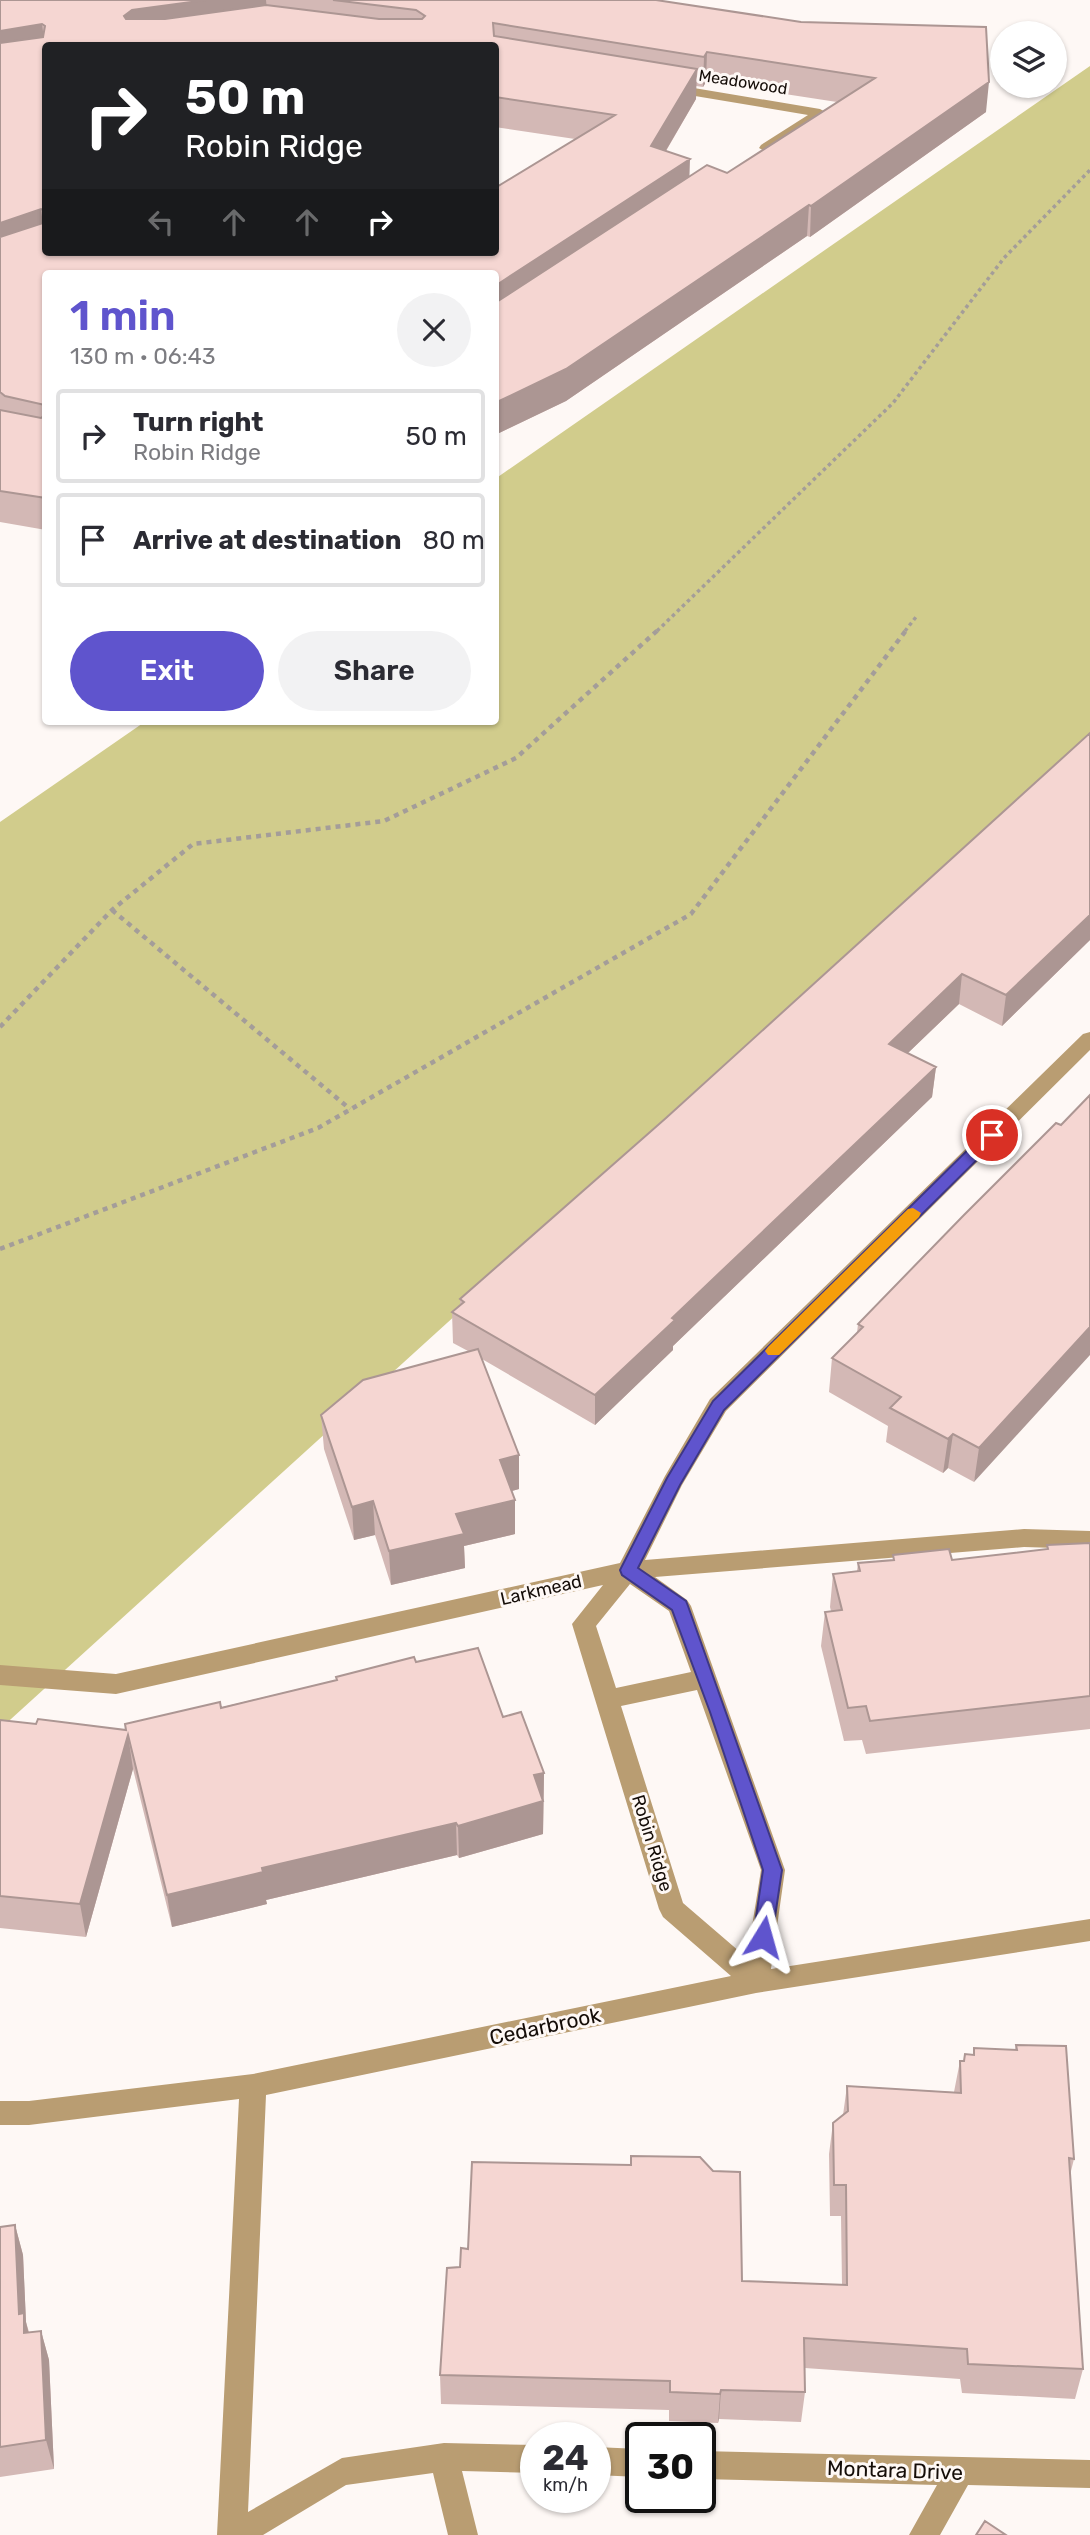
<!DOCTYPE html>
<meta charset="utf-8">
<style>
:root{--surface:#fff;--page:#f2f2f3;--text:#2b2b33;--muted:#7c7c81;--line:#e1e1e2;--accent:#5f54cd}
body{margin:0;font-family:Rubik,sans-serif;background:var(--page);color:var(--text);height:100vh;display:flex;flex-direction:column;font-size:26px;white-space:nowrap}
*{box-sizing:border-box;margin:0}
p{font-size:23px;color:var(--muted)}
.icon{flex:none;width:38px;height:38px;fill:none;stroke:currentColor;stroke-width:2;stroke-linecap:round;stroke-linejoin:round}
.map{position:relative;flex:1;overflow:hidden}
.side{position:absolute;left:42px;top:270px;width:457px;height:455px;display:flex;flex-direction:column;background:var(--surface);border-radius:7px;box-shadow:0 2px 5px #0004}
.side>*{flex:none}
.hud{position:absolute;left:42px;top:42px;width:457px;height:214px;border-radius:7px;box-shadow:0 2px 5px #0004;background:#202124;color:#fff;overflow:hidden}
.tools{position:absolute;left:990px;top:21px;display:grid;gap:14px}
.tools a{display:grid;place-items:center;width:77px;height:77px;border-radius:50%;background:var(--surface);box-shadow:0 2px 5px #0004;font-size:35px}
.speed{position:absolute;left:520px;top:2422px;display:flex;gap:14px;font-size:35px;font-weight:700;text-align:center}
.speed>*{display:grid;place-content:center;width:91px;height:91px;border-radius:50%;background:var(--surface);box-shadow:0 2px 5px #0004;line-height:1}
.speed small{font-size:18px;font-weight:400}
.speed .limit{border:4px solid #111;border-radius:10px;background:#fff;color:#111}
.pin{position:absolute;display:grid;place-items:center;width:60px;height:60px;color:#fff;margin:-30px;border:4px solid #fff;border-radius:50%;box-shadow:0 2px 7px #0007}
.me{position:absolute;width:77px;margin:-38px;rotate:8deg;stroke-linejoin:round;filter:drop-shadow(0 0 5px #0008)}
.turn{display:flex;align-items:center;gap:24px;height:147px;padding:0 28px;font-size:32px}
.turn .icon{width:91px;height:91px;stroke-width:2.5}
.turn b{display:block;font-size:49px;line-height:60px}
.lanes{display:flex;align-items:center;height:66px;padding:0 28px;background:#0003;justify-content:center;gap:35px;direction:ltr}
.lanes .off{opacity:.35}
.round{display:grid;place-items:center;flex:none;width:74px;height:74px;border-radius:37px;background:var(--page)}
.summary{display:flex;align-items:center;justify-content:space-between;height:119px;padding:0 28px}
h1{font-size:42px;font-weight:600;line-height:52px;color:var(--accent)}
.button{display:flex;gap:14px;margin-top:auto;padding:14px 28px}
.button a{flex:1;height:80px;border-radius:42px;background:var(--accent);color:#fff;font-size:28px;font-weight:600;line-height:80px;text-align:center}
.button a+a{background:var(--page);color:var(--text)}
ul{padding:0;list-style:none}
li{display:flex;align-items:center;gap:21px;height:94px;margin:0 14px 10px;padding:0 14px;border:4px solid var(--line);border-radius:7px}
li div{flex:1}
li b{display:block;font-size:26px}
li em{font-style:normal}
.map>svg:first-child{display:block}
.green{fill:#d1cc8c}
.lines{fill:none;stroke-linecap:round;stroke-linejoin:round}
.path-far1{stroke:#a49d99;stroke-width:3.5;stroke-dasharray:3.5 3.5;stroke-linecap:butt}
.path{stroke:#a49d99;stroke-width:4.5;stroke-dasharray:5 5;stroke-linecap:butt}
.minor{fill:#b99d72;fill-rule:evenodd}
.wall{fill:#d3b8b5;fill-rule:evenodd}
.shaded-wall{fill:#ac9693}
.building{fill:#f5d6d2;stroke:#ac9693;stroke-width:2;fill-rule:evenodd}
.route{fill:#5f54cd;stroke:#3e3785;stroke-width:2}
.slow{fill:#f59e0b}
.labels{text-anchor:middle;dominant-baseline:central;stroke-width:6;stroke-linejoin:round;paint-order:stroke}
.far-street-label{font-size:16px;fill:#150d08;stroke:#fef8f5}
.street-label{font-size:18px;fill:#150d08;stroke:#fef8f5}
.near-street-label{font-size:21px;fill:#150d08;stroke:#fef8f5}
</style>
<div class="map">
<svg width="1090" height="2535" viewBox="0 0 1090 2535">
<rect width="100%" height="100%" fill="#fef8f5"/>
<!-- green -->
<path class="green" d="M 1090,66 L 1090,739 L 0,1729 L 0,822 L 146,721 L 495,721 L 495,479 Z"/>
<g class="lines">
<!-- path-far1 -->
<path class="path-far1" d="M 657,631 L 893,403 L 1004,258 L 1090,170
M 905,631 L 916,617"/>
<!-- path -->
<path class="path" d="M 112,910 L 350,1109
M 0,1027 L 112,910 L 193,844 L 384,821 L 516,758 L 659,629
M 0,1249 L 318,1128 L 691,914 L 907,629"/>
<!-- minor -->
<path class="minor" d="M 670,84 L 820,109 L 827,113 L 766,152 L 759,148 L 761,145 L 808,115 L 665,91 L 663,88 Z
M 1090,1032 L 1090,1050 L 726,1411 L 682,1485 L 645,1560 L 1024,1529 L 1090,1531 L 1090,1549 L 1024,1547 L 655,1577 L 687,1600 L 691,1606 L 785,1870 L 771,1969 L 1090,1919 L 1090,1941 L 756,1993 L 266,2095 L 248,2512 L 342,2458 L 444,2443 L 536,2445 L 536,2473 L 462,2471 L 478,2535 L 448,2535 L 433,2473 L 346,2485 L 263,2535 L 217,2535 L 239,2099 L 29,2125 L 0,2125 L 0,2101 L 29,2101 L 253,2074 L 731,1976 L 663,1917 L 659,1909 L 572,1624 L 603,1585 L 116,1694 L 0,1685 L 0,1665 L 116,1674 L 620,1563 L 665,1476 L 710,1399 L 1083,1034 ZM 630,1584 L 669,1611 L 691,1672 L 616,1688 L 596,1626 ZM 697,1690 L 761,1870 L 747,1958 L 683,1903 L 621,1706 Z
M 595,2447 L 640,2449 L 640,2477 L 595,2475 Z
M 700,2451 L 1090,2460 L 1090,2488 L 968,2485 L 940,2535 L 909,2535 L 937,2485 L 700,2479 Z"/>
</g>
<!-- wall -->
<path class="wall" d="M 0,0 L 656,0 L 986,112 L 810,237 L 807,236 L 566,401 L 495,435 L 495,273 L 46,273 L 46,530 L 0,522 ZM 46,46 L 495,46 L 495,127 L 575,139 L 495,252 L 46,252 ZM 706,82 L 837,102 L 727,173 L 690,177 L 666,151 L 696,99 L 696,86 L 703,87 Z
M 1090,733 L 1090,940 L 1002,1026 L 959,1004 L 908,1053 L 936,1067 L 932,1097 L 673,1346 L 673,1350 L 595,1425 L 482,1359 L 519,1489 L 512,1491 L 515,1534 L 464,1546 L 465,1568 L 391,1585 L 375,1535 L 354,1540 L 324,1449 L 321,1415 L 468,1351 L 453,1343 L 452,1312 L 460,1305 L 460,1299 L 666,1118 Z
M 1056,1123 L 974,1482 L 948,1468 L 943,1473 L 886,1442 L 888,1426 L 829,1392 L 832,1358 L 857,1333 L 858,1324 Z
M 1090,1543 L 1090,1729 L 866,1754 L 862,1740 L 844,1741 L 821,1646 L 825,1612 L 831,1611 L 830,1607 L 833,1574 L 857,1571 L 858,1563 L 893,1560 L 893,1555 L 952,1560 L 1047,1550 L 1047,1545 Z
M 416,1662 L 503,1717 L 544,1773 L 543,1834 L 459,1858 L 457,1855 L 266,1900 L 267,1904 L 172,1927 L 133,1769 L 86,1937 L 0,1928 L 0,1720 L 36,1724 L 126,1730 L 336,1680 L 336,1677 Z
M 1016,2045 L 1074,2159 L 1070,2175 L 1083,2369 L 1075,2399 L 962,2393 L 960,2379 L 805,2368 L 805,2392 L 801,2422 L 719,2419 L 718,2423 L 669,2421 L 669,2410 L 441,2404 L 440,2375 L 742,2281 L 842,2285 L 841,2216 L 830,2216 L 829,2154 L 833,2123 L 843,2115 L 847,2086 L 954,2092 L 960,2061 L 963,2061 L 973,2055 L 974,2048 L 1015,2050 Z
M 15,2225 L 23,2255 L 26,2322 L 29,2332 L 41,2331 L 49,2360 L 54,2469 L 0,2477 L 0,2227 Z"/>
<!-- shaded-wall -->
<path class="shaded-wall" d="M 206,0 L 266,0 L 268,21 L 135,39 L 124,16 L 132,10 Z
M 42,24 L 46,53 L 0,61 L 0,31 Z
M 707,52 L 706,82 L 703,87 L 704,57 Z
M 697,69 L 696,99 L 651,176 L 651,146 Z
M 989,82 L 986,112 L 810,237 L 811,206 Z
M 690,159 L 689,190 L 495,318 L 495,286 Z
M 809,205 L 807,236 L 566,401 L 495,435 L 495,403 Z
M 41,209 L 45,240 L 0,256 L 0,223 Z
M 1090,915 L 1090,940 L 1002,1026 L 1006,995 Z
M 962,974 L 959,1004 L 886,1074 L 889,1044 Z
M 936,1067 L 932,1097 L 673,1346 L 673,1350 L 595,1425 L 595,1395 L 672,1318 Z
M 1090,1327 L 1090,1355 L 974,1482 L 979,1448 Z
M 953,1434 L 948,1468 L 943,1473 L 948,1439 Z
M 519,1455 L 519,1489 L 501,1494 L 500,1460 Z
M 515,1500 L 515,1534 L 464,1546 L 465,1568 L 391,1585 L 389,1551 L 456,1514 Z
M 373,1501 L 375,1535 L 354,1540 L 352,1507 Z
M 128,1735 L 133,1769 L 86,1937 L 80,1904 Z
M 544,1773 L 543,1834 L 459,1858 L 458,1826 L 534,1775 Z
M 456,1823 L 457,1855 L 266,1900 L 267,1904 L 172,1927 L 167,1895 L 262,1868 Z
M 15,2225 L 23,2255 L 26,2322 L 31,2343 L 32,2362 L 19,2314 Z
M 41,2331 L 49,2360 L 54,2469 L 46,2440 Z
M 721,2390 L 719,2419 L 718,2423 L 720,2394 Z"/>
<!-- building -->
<path class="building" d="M 0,0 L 206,0 L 132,10 L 124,16 L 126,19 L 165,19 L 266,5 L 379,19 L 422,19 L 425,16 L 416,10 L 333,0 L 656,0 L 801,22 L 986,27 L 989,82 L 811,206 L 809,205 L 566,369 L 495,403 L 495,303 L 707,165 L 727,173 L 875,78 L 707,52 L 704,57 L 493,23 L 494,36 L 697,69 L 651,146 L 690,159 L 495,286 L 495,273 L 46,273 L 46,498 L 0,491 L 0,410 L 41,418 L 45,415 L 45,405 L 5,396 L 0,392 L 0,237 L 43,223 L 45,211 L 41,209 L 0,223 L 0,43 L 43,37 L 45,26 L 42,24 L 0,31 ZM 46,46 L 495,46 L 495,97 L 615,115 L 495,188 L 495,252 L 46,252 Z
M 1090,733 L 1090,915 L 1006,995 L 962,974 L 889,1044 L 936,1067 L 672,1318 L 675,1320 L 595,1395 L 452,1312 L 464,1302 L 460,1299 L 666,1118 Z
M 1090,1095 L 1090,1327 L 979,1448 L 953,1434 L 948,1439 L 890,1408 L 901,1397 L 832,1358 L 863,1327 L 858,1324 L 963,1216 L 1056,1123 L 1061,1125 Z
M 478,1349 L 519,1455 L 500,1460 L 515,1500 L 456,1514 L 464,1534 L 389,1551 L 373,1501 L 352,1507 L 321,1415 L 363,1380 Z
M 1090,1543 L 1090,1696 L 870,1721 L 866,1706 L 848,1708 L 825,1612 L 842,1610 L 833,1574 L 860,1571 L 858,1563 L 894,1560 L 893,1555 L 949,1549 L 952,1560 L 1048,1549 L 1047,1545 Z
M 478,1648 L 503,1717 L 521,1712 L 544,1773 L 534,1775 L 543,1801 L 458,1826 L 456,1823 L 262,1868 L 263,1872 L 167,1895 L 128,1735 L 80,1904 L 0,1896 L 0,1720 L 36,1724 L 38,1719 L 126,1730 L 125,1724 L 220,1702 L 221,1708 L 337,1680 L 336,1677 L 414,1657 L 416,1662 Z
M 1016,2045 L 1066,2046 L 1074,2159 L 1069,2158 L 1083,2369 L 968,2364 L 967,2349 L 804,2338 L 805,2392 L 721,2390 L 720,2394 L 670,2392 L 670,2381 L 440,2375 L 447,2268 L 460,2267 L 461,2248 L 468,2249 L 472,2162 L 631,2165 L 631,2156 L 700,2157 L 713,2171 L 740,2172 L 742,2281 L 847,2285 L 846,2185 L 834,2185 L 833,2123 L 848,2111 L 847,2086 L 961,2093 L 960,2061 L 964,2061 L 965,2054 L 974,2055 L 974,2048 L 1017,2050 Z
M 15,2225 L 19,2314 L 24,2313 L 24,2333 L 41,2331 L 46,2440 L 0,2447 L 0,2227 Z
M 985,2521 L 1006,2535 L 976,2535 Z"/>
<!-- route -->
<path class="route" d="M 992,1130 L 998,1131 L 1000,1135 L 998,1139 L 724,1410 L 680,1485 L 638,1568 L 686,1601 L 688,1606 L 782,1870 L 772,1937 L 770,1943 L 763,1946 L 756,1943 L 753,1937 L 763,1870 L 710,1712 L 672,1610 L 622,1575 L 620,1570 L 667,1478 L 713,1401 L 987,1131 Z"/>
<!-- slow -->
<path class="slow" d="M 913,1208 L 921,1213 L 919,1217 L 779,1355 L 768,1355 L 765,1351 L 768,1347 L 908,1209 Z"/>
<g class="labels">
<!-- far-street labels -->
<g class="far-street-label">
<text transform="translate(743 82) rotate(9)">Meadowood</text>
</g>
<!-- street labels -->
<g class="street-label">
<text transform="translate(541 1590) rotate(-13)">Larkmead</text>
<text transform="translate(652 1843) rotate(73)">Robin Ridge</text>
</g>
<!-- near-street labels -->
<g class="near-street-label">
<text transform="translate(545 2026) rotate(-12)">Cedarbrook</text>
<text transform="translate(895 2470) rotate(2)">Montara Drive</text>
</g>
</g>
</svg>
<div class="tools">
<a><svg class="icon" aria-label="layers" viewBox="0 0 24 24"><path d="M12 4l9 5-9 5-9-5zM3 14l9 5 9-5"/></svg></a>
</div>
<div class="speed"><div>24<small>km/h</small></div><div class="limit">30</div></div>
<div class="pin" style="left:992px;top:1135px;background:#d93025"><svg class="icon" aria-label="arrive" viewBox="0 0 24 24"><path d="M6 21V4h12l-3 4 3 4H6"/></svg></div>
<svg class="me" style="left:763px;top:1937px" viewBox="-20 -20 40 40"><path d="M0-17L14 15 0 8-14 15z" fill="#5f54cd" stroke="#fff" stroke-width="4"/></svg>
<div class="hud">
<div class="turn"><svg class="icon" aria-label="right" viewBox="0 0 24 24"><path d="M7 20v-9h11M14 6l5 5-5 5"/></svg><div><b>50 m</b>Robin Ridge</div></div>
<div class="lanes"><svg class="icon off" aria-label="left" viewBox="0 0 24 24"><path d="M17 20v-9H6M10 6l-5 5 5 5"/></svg><svg class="icon off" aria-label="ahead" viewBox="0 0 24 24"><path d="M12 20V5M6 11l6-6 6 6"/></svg><svg class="icon off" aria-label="ahead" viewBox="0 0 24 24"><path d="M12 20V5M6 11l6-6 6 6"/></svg><svg class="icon" aria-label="right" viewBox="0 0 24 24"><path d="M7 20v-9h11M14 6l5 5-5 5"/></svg></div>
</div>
<section class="side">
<div class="summary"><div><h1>1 min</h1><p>130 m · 06:43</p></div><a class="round"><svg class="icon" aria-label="close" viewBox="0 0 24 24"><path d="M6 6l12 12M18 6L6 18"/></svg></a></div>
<ul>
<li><svg class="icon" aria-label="right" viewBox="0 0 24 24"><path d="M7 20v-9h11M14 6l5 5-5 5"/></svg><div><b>Turn right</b><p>Robin Ridge</p></div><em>50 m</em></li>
<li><svg class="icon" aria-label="arrive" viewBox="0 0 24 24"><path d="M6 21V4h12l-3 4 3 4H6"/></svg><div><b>Arrive at destination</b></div><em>80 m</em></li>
</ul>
<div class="button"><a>Exit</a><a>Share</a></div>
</section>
</div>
